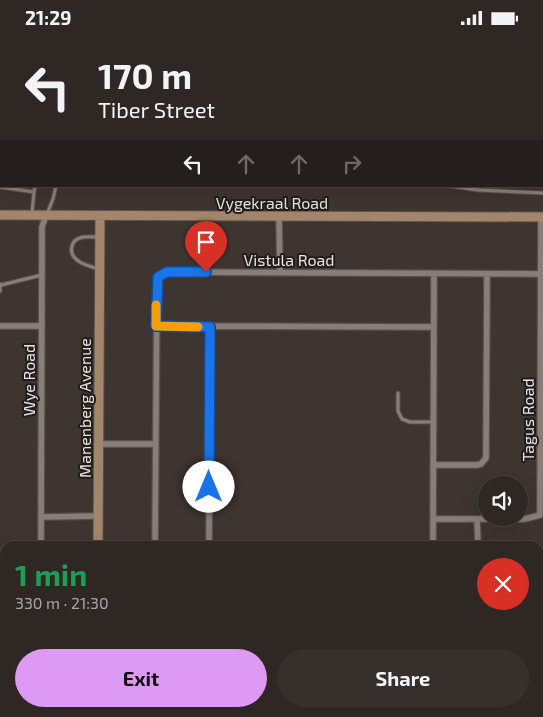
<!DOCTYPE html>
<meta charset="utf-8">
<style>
:root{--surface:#2e2724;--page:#362f2c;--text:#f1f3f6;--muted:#a7a5a6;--line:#494441;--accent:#dd99f4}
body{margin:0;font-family:"Exo 2",sans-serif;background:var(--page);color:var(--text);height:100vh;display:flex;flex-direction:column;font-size:19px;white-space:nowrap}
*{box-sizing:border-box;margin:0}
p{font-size:16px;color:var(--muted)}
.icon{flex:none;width:28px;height:28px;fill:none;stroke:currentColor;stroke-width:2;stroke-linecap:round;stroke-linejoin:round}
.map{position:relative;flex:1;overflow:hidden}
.panel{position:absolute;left:0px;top:506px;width:544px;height:176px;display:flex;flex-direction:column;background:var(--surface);border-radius:15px 15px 0 0;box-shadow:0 5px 20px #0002,0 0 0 1px var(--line)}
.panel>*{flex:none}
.hud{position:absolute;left:0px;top:0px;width:544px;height:152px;box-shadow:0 5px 20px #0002,0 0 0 1px var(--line);background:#2e2724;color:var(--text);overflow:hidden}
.fabs{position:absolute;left:478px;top:441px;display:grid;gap:10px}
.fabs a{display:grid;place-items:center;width:50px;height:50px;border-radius:50%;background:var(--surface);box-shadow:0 5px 20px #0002,0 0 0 1px var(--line);font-size:25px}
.pin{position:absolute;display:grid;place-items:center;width:42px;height:42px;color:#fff;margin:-51px -21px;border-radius:50% 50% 50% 0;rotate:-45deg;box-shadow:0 0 5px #0007}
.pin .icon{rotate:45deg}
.me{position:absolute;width:55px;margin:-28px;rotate:0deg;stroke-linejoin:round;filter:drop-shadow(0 0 4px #0008)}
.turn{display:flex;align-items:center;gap:18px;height:105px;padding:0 15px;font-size:22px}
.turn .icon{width:65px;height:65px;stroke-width:2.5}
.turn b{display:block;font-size:35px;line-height:42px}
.lanes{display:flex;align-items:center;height:48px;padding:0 15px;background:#0003;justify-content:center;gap:25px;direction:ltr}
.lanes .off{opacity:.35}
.round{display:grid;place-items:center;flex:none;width:52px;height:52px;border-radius:26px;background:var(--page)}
.summary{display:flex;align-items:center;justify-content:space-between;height:85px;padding:0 15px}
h1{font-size:30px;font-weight:700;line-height:38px;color:#1e9e55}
.primary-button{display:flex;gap:10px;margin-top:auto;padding:10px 15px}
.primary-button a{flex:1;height:58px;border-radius:30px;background:var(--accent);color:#111;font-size:20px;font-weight:700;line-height:58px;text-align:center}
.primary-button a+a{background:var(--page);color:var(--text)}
.status{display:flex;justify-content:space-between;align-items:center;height:35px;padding:0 25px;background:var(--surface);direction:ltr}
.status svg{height:14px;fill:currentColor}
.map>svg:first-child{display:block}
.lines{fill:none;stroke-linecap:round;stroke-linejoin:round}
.lane-casing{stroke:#58504c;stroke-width:5}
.street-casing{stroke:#58504c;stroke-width:8}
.secondary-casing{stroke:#58504c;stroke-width:11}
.lane{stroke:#897d79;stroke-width:3}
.street{stroke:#897d79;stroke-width:5.5}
.secondary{stroke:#a2856a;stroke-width:9}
.route-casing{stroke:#114b97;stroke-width:12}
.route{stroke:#1a73e8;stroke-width:9}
.slow{stroke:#f59e0b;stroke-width:9}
.labels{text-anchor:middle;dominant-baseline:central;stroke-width:4;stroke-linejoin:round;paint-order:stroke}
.street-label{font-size:16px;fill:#eae3e1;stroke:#211d1b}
</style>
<div class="status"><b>21:29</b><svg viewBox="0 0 49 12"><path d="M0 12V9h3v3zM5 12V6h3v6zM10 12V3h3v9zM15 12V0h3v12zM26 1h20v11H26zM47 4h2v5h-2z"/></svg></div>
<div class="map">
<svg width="543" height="682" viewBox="0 0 543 682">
<rect width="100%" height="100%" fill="#3e3430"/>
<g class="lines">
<defs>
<path id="lane" d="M 33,0 L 38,1
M 190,0 L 191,1
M 89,1 L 89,0
M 0,93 L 1,93
M 451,151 L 478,155 L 543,158
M 0,152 L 34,157 L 32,179
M 34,157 L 35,151
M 47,179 L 53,164 L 56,151
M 99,234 C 88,231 68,226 72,211 C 73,207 76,204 80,203 C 85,201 93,202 99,202
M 1,250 L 42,240
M 0,256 L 0,249
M 398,358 L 398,376 L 402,384 L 410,387 L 433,387"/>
<path id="street" d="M 279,182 L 280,237
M 0,291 L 42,291
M 156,291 L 433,292
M 98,409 L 155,409
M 433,430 L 477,430 L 481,429 L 486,423 L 487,239
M 41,482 L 98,481
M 433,484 L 525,484 L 540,480 L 541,182
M 477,484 L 478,511
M 41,511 L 42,192 L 46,180
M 155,511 L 157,245 L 161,239 L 176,237 L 540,239
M 209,511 L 210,292
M 433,511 L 434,239
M 0,562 L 5,563
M 539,567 L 543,567
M 0,617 L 5,618
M 539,635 L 543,635
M 187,682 L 188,678
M 455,682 L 456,678
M 525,682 L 525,678"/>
<path id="secondary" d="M 0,180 L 543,182
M 98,511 L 100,181
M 399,678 L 426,682"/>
</defs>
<!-- lane casing -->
<use href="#lane" class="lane-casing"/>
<!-- street casing -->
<use href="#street" class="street-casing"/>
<!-- secondary casing -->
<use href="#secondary" class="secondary-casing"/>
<!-- lane -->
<use href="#lane" class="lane"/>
<!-- street -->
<use href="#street" class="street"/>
<!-- secondary -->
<use href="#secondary" class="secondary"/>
</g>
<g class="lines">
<defs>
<path id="route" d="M 206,237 L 167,237 L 158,242 L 156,291 L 210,292 L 209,452"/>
</defs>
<!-- route casing -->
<use href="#route" class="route-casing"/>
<!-- route -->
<use href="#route" class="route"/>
<!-- slow -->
<path class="slow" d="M 156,270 L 156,291 L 198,292"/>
</g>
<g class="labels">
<!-- street labels -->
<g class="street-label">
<text x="272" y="167">Vygekraal Road</text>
<text x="289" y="224">Vistula Road</text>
<text transform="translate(28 345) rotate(-90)">Wye Road</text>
<text transform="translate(84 373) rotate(-90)">Manenberg Avenue</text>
<text transform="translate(527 385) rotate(-90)">Tagus Road</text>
</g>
</g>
</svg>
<div class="fabs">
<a><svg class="icon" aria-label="sound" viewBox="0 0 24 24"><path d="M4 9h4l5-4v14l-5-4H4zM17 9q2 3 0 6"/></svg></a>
</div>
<div class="pin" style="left:206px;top:237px;background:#d93025"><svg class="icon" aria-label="arrive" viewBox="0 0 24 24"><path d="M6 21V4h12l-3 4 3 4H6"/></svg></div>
<svg class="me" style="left:209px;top:452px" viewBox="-20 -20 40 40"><circle r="19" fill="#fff"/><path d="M0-13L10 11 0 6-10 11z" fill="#1a73e8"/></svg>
<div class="hud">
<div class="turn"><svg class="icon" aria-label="left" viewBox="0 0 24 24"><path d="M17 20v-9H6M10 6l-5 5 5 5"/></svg><div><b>170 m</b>Tiber Street</div></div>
<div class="lanes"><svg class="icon" aria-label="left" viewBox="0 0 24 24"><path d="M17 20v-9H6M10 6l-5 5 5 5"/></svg><svg class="icon off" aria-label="ahead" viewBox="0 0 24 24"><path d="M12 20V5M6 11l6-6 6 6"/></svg><svg class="icon off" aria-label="ahead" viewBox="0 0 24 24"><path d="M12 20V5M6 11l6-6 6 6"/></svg><svg class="icon off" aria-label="right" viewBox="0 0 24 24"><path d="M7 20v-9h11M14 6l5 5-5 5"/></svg></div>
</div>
<section class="panel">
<div class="summary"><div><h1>1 min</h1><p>330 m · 21:30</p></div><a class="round" style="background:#d93025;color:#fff"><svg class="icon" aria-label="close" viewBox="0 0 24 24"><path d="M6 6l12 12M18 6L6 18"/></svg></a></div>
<div class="primary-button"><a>Exit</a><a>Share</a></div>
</section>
</div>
